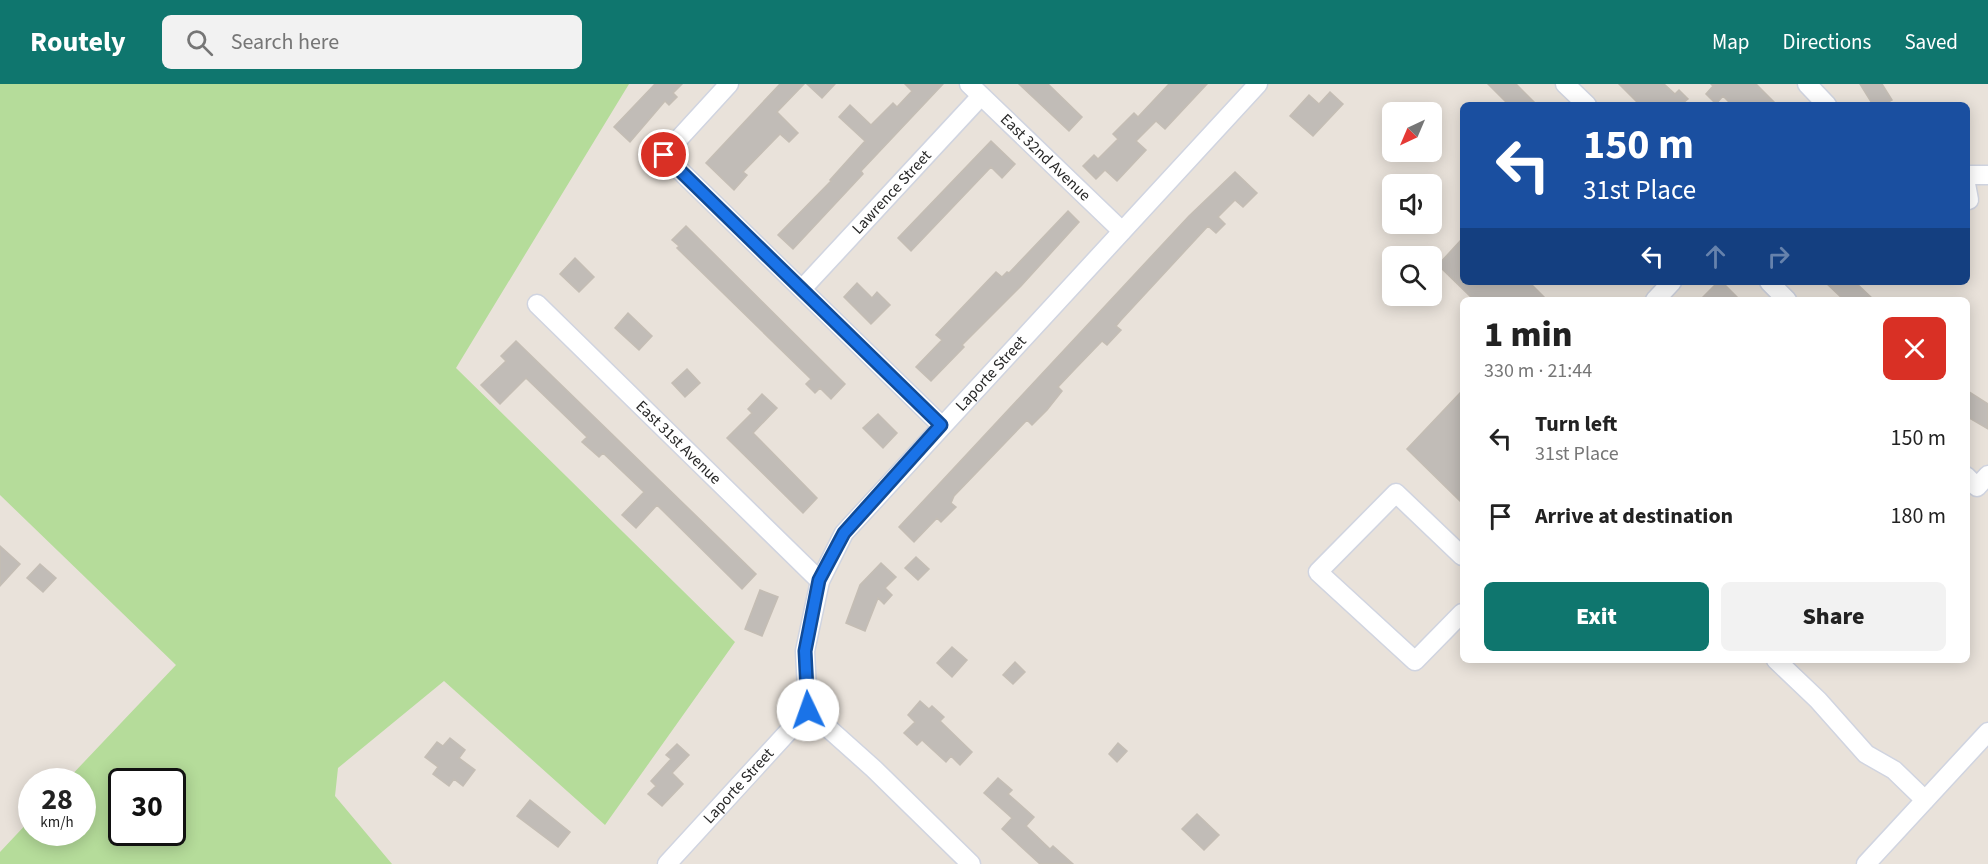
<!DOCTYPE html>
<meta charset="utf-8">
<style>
:root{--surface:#fff;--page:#f2f2f2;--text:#222;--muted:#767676;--accent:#0f766e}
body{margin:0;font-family:"Source Sans 3",sans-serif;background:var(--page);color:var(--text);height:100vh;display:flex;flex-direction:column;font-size:22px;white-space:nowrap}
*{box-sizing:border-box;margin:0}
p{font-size:20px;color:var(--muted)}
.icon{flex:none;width:33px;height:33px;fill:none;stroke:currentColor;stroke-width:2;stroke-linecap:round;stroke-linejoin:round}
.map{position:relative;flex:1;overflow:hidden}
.panel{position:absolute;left:1460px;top:213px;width:510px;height:366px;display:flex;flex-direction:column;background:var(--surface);border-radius:9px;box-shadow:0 3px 15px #0003}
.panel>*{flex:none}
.hud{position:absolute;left:1460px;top:18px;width:510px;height:183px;border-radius:9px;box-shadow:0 3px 15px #0003;background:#1a4fa0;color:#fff;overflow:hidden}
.needle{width:39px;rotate:224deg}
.fabs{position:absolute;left:1382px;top:18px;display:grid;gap:12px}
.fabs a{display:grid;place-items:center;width:60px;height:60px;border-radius:9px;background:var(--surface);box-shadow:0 3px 15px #0003;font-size:30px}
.speed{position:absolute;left:18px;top:684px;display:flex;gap:12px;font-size:30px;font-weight:700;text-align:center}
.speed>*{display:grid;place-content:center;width:78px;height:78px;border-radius:50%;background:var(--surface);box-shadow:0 3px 15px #0003;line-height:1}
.speed small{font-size:15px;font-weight:400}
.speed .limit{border:3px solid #111;border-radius:9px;background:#fff;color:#111}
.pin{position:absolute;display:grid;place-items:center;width:51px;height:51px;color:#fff;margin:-26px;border:3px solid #fff;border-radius:50%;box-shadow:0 2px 6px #0007}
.me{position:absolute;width:66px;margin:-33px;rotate:357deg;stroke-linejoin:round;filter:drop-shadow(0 0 4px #0008)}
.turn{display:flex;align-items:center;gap:21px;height:126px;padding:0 24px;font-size:27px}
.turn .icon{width:78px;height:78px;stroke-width:2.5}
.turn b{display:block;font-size:42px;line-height:51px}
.lanes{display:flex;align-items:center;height:57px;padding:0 24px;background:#0003;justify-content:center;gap:30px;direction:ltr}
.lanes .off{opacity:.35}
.round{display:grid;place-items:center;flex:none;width:63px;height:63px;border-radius:9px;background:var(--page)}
.headline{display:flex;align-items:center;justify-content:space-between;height:102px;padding:0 24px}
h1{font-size:36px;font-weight:800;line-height:45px}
.button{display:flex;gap:12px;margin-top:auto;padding:12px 24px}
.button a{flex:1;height:69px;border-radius:9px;background:var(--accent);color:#fff;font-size:24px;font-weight:800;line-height:69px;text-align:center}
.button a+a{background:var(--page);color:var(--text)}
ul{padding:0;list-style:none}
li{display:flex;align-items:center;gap:18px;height:78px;padding:0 24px}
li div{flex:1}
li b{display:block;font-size:22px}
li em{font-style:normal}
header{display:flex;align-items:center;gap:36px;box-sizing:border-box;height:84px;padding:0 30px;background:var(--accent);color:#fff}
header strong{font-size:28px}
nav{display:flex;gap:33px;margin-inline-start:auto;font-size:21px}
.search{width:420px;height:54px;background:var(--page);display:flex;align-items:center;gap:15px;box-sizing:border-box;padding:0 21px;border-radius:9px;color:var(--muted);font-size:22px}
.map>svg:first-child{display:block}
.green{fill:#b5dc9a;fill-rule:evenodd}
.building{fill:#c1bcb7;stroke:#c4bdb4;stroke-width:1.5}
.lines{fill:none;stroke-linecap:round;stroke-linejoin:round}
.minor-casing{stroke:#d0d4e0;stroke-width:21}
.minor{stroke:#fff;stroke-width:18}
.route-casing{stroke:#114b97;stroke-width:15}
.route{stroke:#1a73e8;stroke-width:10}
.labels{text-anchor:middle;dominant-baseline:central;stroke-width:5;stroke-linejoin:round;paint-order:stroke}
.street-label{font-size:16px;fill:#282828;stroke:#fff}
</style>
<header>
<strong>Routely</strong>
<div class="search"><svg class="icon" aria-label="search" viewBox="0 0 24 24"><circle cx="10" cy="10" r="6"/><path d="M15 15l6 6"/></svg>Search here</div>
<nav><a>Map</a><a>Directions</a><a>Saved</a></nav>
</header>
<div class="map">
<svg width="1988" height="780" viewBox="0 0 1988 780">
<rect width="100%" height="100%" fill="#e9e2da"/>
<!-- green -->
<path class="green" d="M 0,0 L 629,0 L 456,284 L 735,558 L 605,741 L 444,597 L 338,684 L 335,712 L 392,780 L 0,780 L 0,768 L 31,735 L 32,748 L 82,748 L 82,698 L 66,697 L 176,581 L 0,411 ZM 122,698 L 172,698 L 172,748 L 122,748 Z"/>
<!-- building -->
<path class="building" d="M 655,0 L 682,0 L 673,9 L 677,13 L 669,21 L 665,17 L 630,58 L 614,43 Z
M 780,0 L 804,0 L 777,28 L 798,49 L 789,58 L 780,50 L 743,88 L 747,91 L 734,106 L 706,79 Z
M 807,0 L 835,0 L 822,14 Z
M 905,0 L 943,0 L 861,87 L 863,90 L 793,165 L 778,151 L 831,97 L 830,96 L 865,57 L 839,33 L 850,21 L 871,41 L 893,19 L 897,23 L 912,7 Z
M 1019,0 L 1048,0 L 1082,33 L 1069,47 Z
M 1169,0 L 1207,0 L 1165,45 L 1156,37 L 1136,57 L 1146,66 L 1117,97 L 1105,86 L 1096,95 L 1083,82 L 1094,71 L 1098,75 L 1118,55 L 1113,50 L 1134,29 L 1138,33 Z
M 1488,0 L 1516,0 L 1537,21 L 1509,21 Z
M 1619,0 L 1664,0 L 1675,10 L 1679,6 L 1688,15 L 1683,19 L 1686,21 L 1640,21 Z
M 1711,0 L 1756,0 L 1777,21 L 1732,21 L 1723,12 L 1716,20 L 1706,10 L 1713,2 Z
M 1860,0 L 1882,0 L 1892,16 L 1883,21 L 1873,21 Z
M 1330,8 L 1343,20 L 1313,52 L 1290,32 L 1309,11 L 1319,20 Z
M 991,57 L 1015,80 L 1002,94 L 991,83 L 911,167 L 898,154 Z
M 1235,88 L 1257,109 L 1243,123 L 1235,116 L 1218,133 L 1225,140 L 1216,149 L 1208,142 L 1121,236 L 1116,242 L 1121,246 L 1107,261 L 1102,257 L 1075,285 L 1058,303 L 1062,307 L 1047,326 L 1032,341 L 1027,336 L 954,412 L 951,419 L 956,423 L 941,438 L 937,434 L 914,458 L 899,443 L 1189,132 Z
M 1068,127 L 1079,138 L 1021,202 L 962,261 L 964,263 L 931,297 L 916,283 L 942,256 L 936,251 L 996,188 L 1002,193 L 1007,188 L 1009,189 Z
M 686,142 L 845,300 L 831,315 L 820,304 L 815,309 L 806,300 L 811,295 L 677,164 L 679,162 L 672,156 Z
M 1462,155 L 1462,198 L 1529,198 L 1547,216 L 1474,216 L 1438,181 Z
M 575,174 L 594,193 L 579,208 L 560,190 Z
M 1718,198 L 1722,198 L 1740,216 L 1700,216 Z
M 1825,198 L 1855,198 L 1874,216 L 1844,216 Z
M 857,199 L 872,214 L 877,208 L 890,221 L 871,240 L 844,213 Z
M 628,229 L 652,252 L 639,266 L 615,244 Z
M 516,257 L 756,490 L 742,505 L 657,421 L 636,444 L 622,431 L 644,408 L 603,369 L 599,373 L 582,358 L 587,353 L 526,294 L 500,320 L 481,301 L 506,277 L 501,272 Z
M 687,285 L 700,299 L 685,313 L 672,299 Z
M 1966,306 L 1988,320 L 1988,345 L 1966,332 Z
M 1462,307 L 1462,419 L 1407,365 Z
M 762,310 L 777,324 L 753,349 L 817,414 L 803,429 L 727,354 L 752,329 L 748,325 Z
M 878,330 L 897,349 L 883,364 L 863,344 Z
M 0,462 L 20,480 L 0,502 Z
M 916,473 L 929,485 L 918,496 L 905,484 Z
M 881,479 L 896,493 L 885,504 L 892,511 L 884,520 L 878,514 L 865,547 L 846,539 L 860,501 Z
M 40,480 L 56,494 L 43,508 L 27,494 Z
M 760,506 L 778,513 L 762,552 L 745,545 Z
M 952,563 L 967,576 L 952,593 L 937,579 Z
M 1015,578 L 1025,588 L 1013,600 L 1003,591 Z
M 920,617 L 929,625 L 932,622 L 944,633 L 940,637 L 972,668 L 960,681 L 951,672 L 946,678 L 922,656 L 917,661 L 904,649 L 915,638 L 908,631 Z
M 450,654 L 465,666 L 459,674 L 475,686 L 463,702 L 454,695 L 449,702 L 433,690 L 438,683 L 425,673 L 437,658 L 443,662 Z
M 1118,659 L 1127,667 L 1117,678 L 1109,670 Z
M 677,660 L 689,671 L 672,689 L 683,700 L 662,722 L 648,710 L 656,702 L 651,697 L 671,675 L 666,671 Z
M 998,694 L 1012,706 L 1008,710 L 1034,733 L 1026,742 L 1050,765 L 1053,762 L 1073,780 L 1040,780 L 1002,745 L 1012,734 L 984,709 Z
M 530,716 L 570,748 L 558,763 L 517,732 Z
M 1197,730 L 1219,751 L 1204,766 L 1182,745 Z"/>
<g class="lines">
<defs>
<g id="minor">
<path d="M 729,0 L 664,71 L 941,341"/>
<path id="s1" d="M 969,0 L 1122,147"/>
<path d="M 1565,0 L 1587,21"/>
<path d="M 1807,0 L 1827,21"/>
<path d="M 1966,91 L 1988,91"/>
<path d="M 1966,100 L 1969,116"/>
<path d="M 1769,198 L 1787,216"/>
<path id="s2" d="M 802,205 L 981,12"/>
<path d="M 1655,216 L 1672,198"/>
<path id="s3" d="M 537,220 L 820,497"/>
<path d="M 1966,392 L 1977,403 L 1988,391"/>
<path d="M 1462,472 L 1396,409 L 1318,488 L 1415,577 L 1462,529"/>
<path d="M 1776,576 L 1818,616 L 1866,670 L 1894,686 L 1925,716"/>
<path d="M 808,626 L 874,685 L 971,780"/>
<path id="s4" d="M 667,780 L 808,626 L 805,567 L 820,497 L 844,449 L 1258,0"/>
<path d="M 1866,780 L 1988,648"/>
</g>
</defs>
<!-- minor casing -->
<use href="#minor" class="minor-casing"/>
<!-- minor -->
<use href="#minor" class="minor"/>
</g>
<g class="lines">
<defs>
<path id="route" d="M 664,71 L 941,341 L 844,449 L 819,496 L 805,567 L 808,626"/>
</defs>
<!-- route casing -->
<use href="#route" class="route-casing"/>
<!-- route -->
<use href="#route" class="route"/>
</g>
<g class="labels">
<!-- street labels -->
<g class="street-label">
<text stroke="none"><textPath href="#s1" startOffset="106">East 32nd Avenue</textPath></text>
<text stroke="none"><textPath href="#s2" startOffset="132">Lawrence Street</textPath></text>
<text stroke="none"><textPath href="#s4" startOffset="610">Laporte Street</textPath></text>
<text stroke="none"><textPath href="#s3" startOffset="198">East 31st Avenue</textPath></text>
<text stroke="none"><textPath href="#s4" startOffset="106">Laporte Street</textPath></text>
</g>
</g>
</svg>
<div class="fabs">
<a><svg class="needle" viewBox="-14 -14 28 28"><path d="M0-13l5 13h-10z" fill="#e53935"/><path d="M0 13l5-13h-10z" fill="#767676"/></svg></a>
<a><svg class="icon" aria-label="sound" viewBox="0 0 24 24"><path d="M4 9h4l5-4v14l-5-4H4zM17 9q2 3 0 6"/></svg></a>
<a><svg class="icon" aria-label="search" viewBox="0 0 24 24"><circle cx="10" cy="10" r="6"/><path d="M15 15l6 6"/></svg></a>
</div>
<div class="speed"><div>28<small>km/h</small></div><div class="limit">30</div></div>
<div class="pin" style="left:664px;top:71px;background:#d93025"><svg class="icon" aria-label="arrive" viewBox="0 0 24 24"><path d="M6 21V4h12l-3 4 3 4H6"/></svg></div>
<svg class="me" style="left:808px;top:626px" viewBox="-20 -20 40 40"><circle r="19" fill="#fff"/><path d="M0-13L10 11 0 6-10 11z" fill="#1a73e8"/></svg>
<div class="hud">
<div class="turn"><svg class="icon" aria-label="left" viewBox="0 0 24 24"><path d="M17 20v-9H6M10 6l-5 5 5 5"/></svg><div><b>150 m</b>31st Place</div></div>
<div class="lanes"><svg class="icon" aria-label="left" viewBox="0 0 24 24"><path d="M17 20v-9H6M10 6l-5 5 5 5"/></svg><svg class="icon off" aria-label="ahead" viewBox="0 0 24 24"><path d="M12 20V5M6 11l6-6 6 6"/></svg><svg class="icon off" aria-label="right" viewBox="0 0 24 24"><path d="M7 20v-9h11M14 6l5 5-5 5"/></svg></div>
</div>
<section class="panel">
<div class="headline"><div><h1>1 min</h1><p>330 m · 21:44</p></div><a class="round" style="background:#d93025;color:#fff"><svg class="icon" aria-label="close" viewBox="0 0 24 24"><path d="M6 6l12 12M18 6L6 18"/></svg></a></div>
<ul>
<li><svg class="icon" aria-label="left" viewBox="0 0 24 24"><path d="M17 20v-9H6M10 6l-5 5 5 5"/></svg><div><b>Turn left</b><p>31st Place</p></div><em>150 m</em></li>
<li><svg class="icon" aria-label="arrive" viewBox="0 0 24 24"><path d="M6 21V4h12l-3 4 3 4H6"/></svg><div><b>Arrive at destination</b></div><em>180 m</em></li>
</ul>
<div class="button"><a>Exit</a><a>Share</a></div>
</section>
</div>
